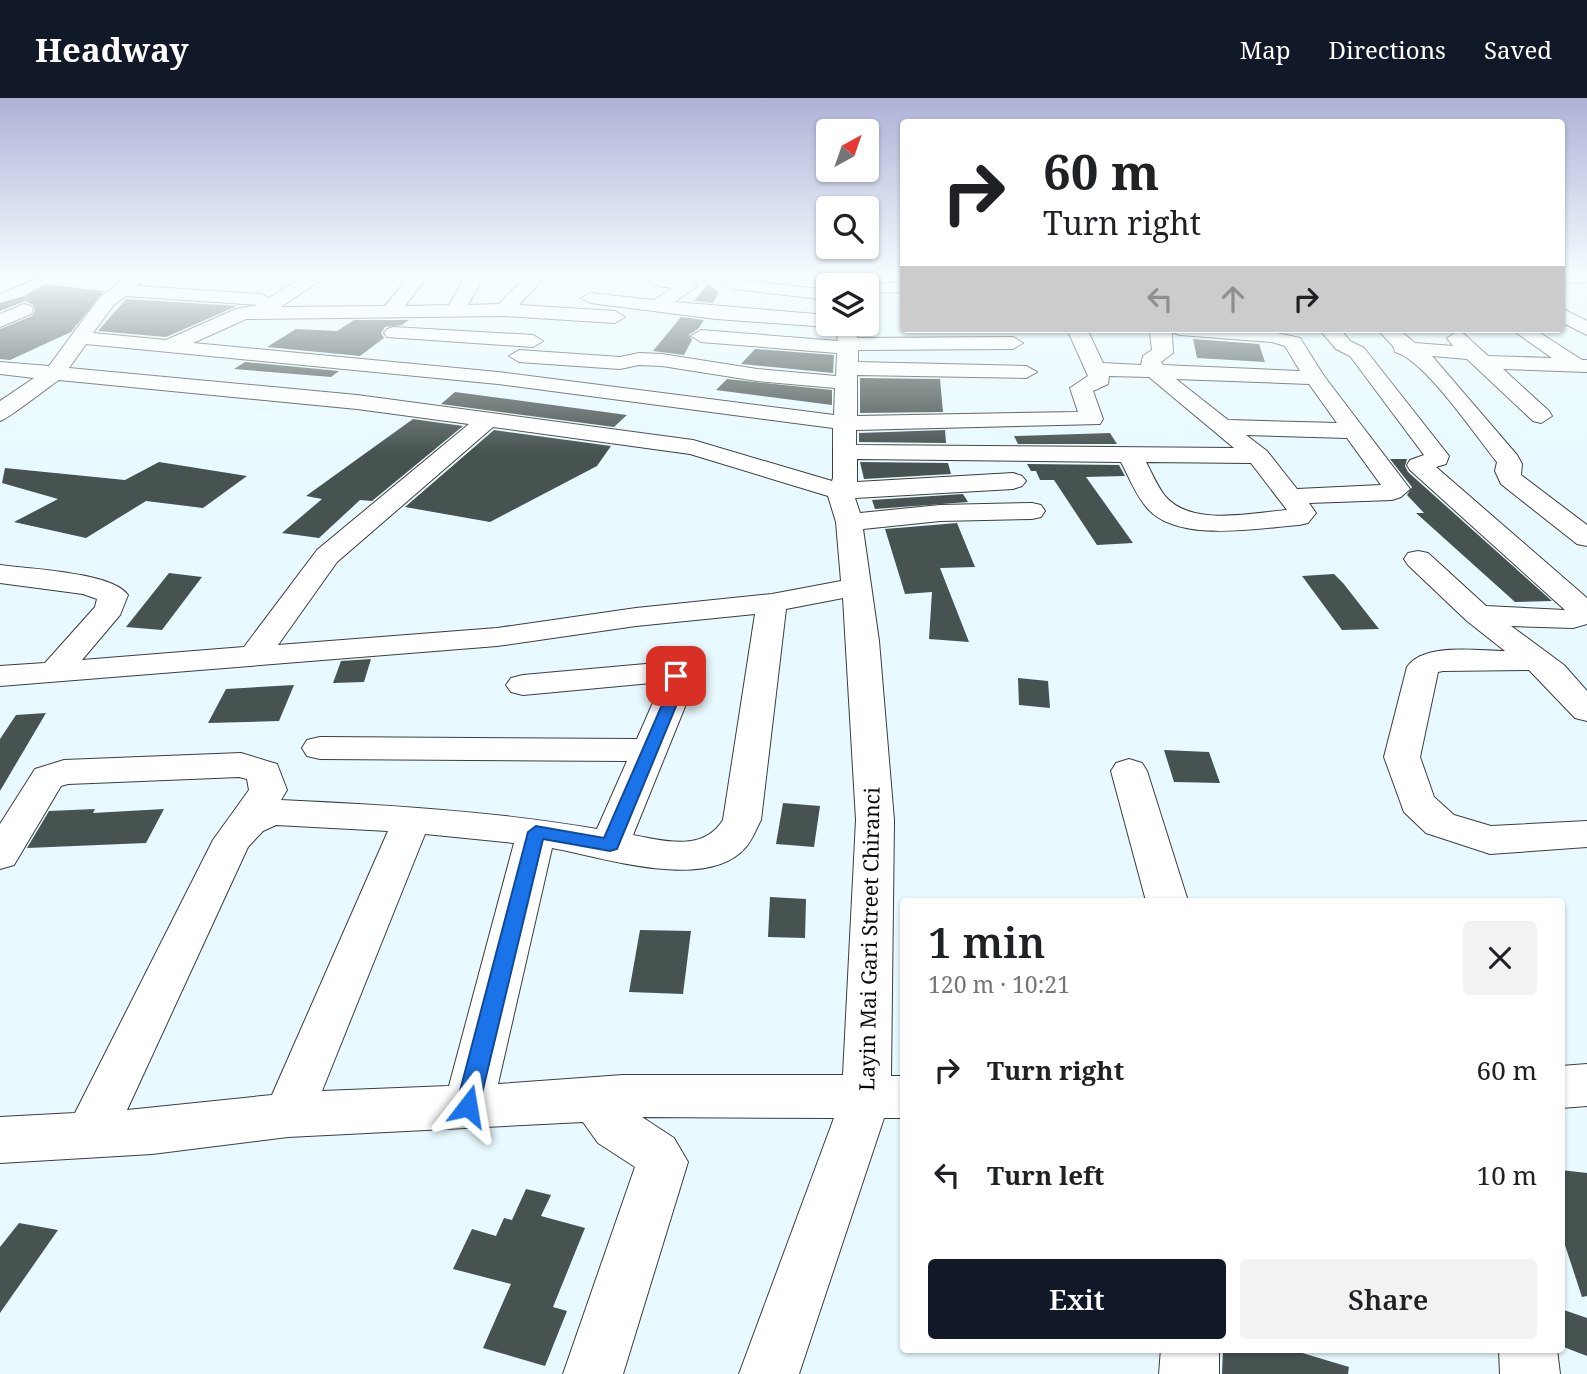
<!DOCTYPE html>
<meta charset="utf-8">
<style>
:root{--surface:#fff;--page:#f2f2f2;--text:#202124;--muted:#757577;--accent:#111827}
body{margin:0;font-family:"Noto Serif",serif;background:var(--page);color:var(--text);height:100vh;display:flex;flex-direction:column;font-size:26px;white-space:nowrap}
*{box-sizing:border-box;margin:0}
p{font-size:23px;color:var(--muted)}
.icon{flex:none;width:38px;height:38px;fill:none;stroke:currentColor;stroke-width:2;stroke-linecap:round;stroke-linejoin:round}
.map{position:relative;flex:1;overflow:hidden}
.side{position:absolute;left:900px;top:800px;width:665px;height:455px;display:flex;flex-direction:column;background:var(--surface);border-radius:7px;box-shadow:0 2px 5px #0004}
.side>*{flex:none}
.banner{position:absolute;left:900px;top:21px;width:665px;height:214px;border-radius:7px;box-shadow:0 2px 5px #0004;background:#fff;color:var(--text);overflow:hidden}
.needle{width:46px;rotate:40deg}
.fabs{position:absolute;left:816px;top:21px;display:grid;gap:14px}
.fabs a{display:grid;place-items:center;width:63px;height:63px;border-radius:7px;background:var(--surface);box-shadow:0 2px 5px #0004;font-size:35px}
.pin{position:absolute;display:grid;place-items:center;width:60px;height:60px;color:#fff;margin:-30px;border-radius:14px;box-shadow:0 4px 10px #0006}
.me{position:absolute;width:77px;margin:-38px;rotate:14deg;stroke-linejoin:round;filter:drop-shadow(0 0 5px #0008)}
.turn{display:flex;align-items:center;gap:24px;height:147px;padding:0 28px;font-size:32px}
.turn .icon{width:91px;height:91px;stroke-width:2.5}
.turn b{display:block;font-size:49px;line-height:60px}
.lanes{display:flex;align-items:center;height:66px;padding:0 28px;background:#0003;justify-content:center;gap:35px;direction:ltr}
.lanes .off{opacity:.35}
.round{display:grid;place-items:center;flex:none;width:74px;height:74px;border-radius:7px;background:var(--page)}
.summary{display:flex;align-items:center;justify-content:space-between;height:119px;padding:0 28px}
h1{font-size:42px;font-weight:600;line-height:52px}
.primary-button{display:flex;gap:14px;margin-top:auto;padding:14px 28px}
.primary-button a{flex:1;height:80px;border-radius:7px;background:var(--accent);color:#fff;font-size:28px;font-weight:600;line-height:80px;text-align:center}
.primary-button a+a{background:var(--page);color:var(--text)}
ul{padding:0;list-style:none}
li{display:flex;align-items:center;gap:21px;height:105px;padding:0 28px}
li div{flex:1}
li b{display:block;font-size:26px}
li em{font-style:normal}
header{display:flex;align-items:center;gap:42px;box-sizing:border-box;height:98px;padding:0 35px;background:var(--accent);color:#fff}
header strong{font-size:33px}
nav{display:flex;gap:38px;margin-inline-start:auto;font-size:24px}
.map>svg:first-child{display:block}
.building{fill:#475350}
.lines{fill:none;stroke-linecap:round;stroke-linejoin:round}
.street-casing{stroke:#3d3d3d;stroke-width:2}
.street{fill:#fff;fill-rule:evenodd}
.route{fill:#1a73e8;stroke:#114b97;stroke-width:2}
.labels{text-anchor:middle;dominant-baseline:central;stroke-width:7;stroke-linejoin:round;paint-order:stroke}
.street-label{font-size:21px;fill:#0a0a0a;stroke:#fff}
</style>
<header>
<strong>Headway</strong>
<nav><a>Map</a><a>Directions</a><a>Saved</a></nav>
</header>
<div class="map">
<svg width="1587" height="1276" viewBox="0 0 1587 1276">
<rect width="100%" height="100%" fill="#e8faff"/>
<!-- building -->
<path class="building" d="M 45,186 L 104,193 L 71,234 L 10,262 L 0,261 L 0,231 L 32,218 L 35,213 L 33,207 L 25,203 L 0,213 L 0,205 L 24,198 Z
M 708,186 L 719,194 L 713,205 L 694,203 Z
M 126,201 L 237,208 L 166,239 L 98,233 Z
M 681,219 L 704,222 L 699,230 L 689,237 L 692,242 L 684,257 L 653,253 Z
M 354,222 L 409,222 L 402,227 L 385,229 L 381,235 L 384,240 L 360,258 L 267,249 L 296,231 L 337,233 Z
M 1193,241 L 1259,246 L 1265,264 L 1197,260 Z
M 755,251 L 834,257 L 833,275 L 741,266 Z
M 245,264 L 339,273 L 331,279 L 234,271 Z
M 860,280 L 940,281 L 943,314 L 860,315 Z
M 727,281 L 832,292 L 832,307 L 716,292 Z
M 455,294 L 500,300 L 627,317 L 614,329 L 441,306 Z
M 413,321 L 463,328 L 372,403 L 360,402 L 319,440 L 282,435 L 322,401 L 306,398 Z
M 494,332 L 611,348 L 597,368 L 490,424 L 405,409 Z
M 945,332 L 946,345 L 859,344 L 859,335 Z
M 1110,335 L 1117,346 L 1018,346 L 1014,338 Z
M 1390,361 L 1407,361 L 1405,368 L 1408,374 L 1552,503 L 1515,504 L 1416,415 L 1424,415 L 1407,397 L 1412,389 Z
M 159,364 L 247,378 L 203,410 L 146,403 L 86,440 L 14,424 L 58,401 L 2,385 L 5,370 L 125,382 Z
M 860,364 L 948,365 L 951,376 L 864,381 Z
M 1027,366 L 1119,367 L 1125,378 L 1086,379 L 1133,445 L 1097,447 L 1054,382 L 1040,382 L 1036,373 L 1031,373 Z
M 963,396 L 968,404 L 875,411 L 872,402 Z
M 957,425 L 975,469 L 940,470 L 969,544 L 929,541 L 932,494 L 905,496 L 885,431 Z
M 169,475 L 202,479 L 162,532 L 126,529 Z
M 1334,476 L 1343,485 L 1379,531 L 1342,532 L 1302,478 Z
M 371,561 L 364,584 L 333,585 L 341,563 Z
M 1018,580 L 1048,583 L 1050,610 L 1019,607 Z
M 294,587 L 279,623 L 208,625 L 226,591 Z
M 46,615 L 0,693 L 0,641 L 16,617 Z
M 1164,652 L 1209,654 L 1220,685 L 1174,684 Z
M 783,705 L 820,708 L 814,749 L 776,746 Z
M 95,711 L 93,715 L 164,711 L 146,745 L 27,750 L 49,713 Z
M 770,799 L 806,801 L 805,840 L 768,839 Z
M 640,832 L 691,833 L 683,896 L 629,894 Z
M 1561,1072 L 1587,1075 L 1587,1198 L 1582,1199 L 1561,1135 Z
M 526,1091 L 551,1097 L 541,1118 L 585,1130 L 553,1209 L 567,1213 L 545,1268 L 483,1250 L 511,1186 L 453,1171 L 472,1131 L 496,1138 L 504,1120 L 512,1122 Z
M 19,1125 L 58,1132 L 0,1215 L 0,1149 Z
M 1561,1211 L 1587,1220 L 1587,1258 L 1561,1248 Z
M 1223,1251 L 1289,1251 L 1349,1269 L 1348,1276 L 1222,1276 Z"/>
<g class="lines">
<defs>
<path id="street" d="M 20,176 L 45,176 L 0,195 L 0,184 Z
M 130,176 L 150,176 L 137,188 L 261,196 L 269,200 L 308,176 L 329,176 L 281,209 L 385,208 L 411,176 L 429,176 L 405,208 L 449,207 L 467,176 L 485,176 L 468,207 L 499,206 L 528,176 L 547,176 L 519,207 L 615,213 L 625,219 L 615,225 L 504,218 L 246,221 L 193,245 L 498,274 L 834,317 L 835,290 L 757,283 L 662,268 L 639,267 L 620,271 L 519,264 L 509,258 L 519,252 L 620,259 L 639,255 L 662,256 L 757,271 L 836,278 L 837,255 L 701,244 L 691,238 L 701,232 L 838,243 L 835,226 L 828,229 L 716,221 L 590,205 L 581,200 L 590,195 L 654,202 L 672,190 L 654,187 L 651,183 C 660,174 689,178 698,187 L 675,204 L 828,217 L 828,226 L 854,226 L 857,240 L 1013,239 L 1023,245 L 1013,251 L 858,252 L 858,264 L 1026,268 L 1037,274 L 1026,280 L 857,277 L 857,318 L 1078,314 L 1070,290 L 1088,278 L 1067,231 L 1087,231 L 1103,265 L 1141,267 L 1143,258 L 1152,252 L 1150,235 L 1153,231 L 1259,231 L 1300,240 L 1324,278 L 1410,391 L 1401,399 L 1392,402 L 1309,405 L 1316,415 L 1308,425 L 1299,427 C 1258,430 1179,445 1148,411 C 1136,398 1129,379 1121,364 L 857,361 L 857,384 L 1013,375 L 1022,378 L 1026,383 L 1022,388 L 1013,391 L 855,400 L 860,415 L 940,407 L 1032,405 L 1041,407 L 1045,413 L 1041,419 L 1032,421 L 940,423 L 863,431 L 879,543 L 894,722 L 891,978 L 903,978 L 903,1020 L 884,1020 L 799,1276 L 739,1276 L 834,1020 L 642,1019 L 674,1040 L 688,1064 L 623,1276 L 563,1276 L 635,1069 L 598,1045 L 583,1024 L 288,1039 L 152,1056 L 0,1065 L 0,1019 L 75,1015 L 213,742 L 249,692 L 247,681 L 239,679 L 68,686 L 61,688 L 14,767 L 0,771 L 0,726 L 35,671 L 64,662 L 241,655 L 277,666 L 287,692 L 281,702 C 387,707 492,713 597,731 L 627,663 L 320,661 L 307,658 L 302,650 L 307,642 L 320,639 L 637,641 L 662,584 L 523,597 L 511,594 L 506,587 L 511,580 L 523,577 L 668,564 L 688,571 L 695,584 L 633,737 C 665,743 703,754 723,722 L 755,516 L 636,528 L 497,548 L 0,588 L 0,568 L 45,565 L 95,509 L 97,501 L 83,496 L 0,485 L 0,467 C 28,471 112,474 128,497 L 120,517 L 82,562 L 244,549 L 317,452 L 469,326 L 357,311 L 59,282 C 47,290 8,321 0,323 L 0,303 L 34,280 L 0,276 L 0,264 L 49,268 L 99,200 ZM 125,198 L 258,207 L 236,211 L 166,242 L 93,235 L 113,208 ZM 1172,234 L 1180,237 L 1272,244 L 1285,248 L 1300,273 L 1163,267 L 1161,264 L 1173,255 ZM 86,246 L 498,286 L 833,330 L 833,380 L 832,383 L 693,342 L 357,297 L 69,270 ZM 1109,278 L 1149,279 L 1234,350 L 856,347 L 856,332 L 1100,326 L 1103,321 L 1093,293 L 1108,286 ZM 1176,281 L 1309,286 L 1337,325 L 1228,322 ZM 493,329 L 690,356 L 828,398 L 836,424 L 841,483 L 772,496 L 636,510 L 497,530 L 278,547 L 337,464 ZM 1246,337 L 1347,340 L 1381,387 L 1297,391 L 1267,353 ZM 1146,364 L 1251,365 L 1287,412 C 1252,415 1191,429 1165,398 C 1157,388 1152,375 1146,364 ZM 843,500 L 856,722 L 843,977 L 623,977 L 498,986 L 552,750 C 601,759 707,794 745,750 C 752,743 756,731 761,722 L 786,511 ZM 276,727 L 388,733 L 272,997 L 127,1012 L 248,749 L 263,733 ZM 425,736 L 514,745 L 449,988 L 322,993 Z
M 728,176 L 746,176 L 743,182 L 828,192 L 828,202 L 733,191 L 723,183 Z
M 1561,176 L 1587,176 L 1587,184 L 1561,185 Z
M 903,184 L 903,194 L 866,195 L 866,187 L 859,187 Z
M 24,206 L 31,208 L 33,212 L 31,216 L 0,229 L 0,216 Z
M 1561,210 L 1587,223 L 1587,237 L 1561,224 Z
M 394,229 L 533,237 L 543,243 L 533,249 L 387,239 L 384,235 L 387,231 Z
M 1319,231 L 1340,231 L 1350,243 L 1364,250 L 1449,358 L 1446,366 L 1436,369 L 1587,500 L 1587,526 L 1573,530 L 1511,528 L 1564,567 L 1587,593 L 1587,623 L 1575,620 L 1529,572 L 1443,573 L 1438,574 L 1420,659 L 1434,699 L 1454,717 L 1491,728 L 1587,723 L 1587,749 L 1490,756 L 1426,735 L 1404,714 L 1384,659 L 1407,569 C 1424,544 1478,553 1505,553 L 1467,523 L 1408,467 L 1404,461 L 1408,455 L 1418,453 L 1428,455 L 1486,508 L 1565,512 L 1410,372 L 1407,367 L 1410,362 L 1424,357 L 1350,258 L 1336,251 Z
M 1377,231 L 1398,231 L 1415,245 L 1453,248 L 1447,240 L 1457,234 L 1464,236 L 1488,258 L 1552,260 L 1511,231 L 1534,231 L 1582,262 L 1587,262 L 1587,274 L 1503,271 L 1549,313 L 1552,318 L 1541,325 L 1533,323 L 1467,261 L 1432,258 L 1517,357 L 1522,366 L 1521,377 L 1587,427 L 1587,448 L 1577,446 L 1501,386 L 1495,373 L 1497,364 C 1475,337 1425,262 1395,254 L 1393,248 Z
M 1129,661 L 1142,665 L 1147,673 L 1188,803 L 1146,803 L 1111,673 L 1116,665 Z
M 1587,966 L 1587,1008 L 1561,1010 L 1561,968 Z
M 1161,1251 L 1219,1251 L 1219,1276 L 1159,1276 Z
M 1499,1251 L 1557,1251 L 1560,1276 L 1500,1276 Z"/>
</defs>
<!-- street casing -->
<use href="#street" class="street-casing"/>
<!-- street -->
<use href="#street" class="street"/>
</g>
<!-- sky -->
<linearGradient id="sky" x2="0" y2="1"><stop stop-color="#adb2d7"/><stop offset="0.5" stop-color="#f5fdff"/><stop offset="1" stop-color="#f5fdff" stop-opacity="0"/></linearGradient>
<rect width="1587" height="355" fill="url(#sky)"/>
<!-- route -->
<path class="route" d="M 676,573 L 681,575 L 686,584 L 617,751 L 610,753 L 543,741 L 479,1008 L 476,1015 L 468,1018 L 460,1015 L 456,1008 L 528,734 L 536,728 L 604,740 L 672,584 L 668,578 Z"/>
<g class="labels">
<!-- street labels -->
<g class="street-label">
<text transform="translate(869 841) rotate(-89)">Layin Mai Gari Street Chiranci</text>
</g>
</g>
</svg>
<div class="fabs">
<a><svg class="needle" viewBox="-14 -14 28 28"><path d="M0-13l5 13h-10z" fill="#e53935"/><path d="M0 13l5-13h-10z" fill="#757577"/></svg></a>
<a><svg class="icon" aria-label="search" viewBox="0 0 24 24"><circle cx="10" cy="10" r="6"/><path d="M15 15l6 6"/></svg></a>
<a><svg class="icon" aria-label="layers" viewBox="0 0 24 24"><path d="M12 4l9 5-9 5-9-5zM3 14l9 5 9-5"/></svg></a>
</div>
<div class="pin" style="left:676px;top:578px;background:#d93025"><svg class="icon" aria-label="arrive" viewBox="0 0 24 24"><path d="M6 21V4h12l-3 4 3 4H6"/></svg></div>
<svg class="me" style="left:468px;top:1008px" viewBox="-20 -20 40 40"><path d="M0-17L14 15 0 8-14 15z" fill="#1a73e8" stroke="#fff" stroke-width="4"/></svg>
<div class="banner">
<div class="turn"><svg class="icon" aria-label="right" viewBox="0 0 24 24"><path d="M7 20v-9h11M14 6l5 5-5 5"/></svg><div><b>60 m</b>Turn right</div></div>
<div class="lanes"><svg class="icon off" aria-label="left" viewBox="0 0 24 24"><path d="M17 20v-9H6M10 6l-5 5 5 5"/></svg><svg class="icon off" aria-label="ahead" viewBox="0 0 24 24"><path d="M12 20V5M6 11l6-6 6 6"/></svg><svg class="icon" aria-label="right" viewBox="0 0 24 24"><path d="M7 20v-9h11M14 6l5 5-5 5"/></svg></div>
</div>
<section class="side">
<div class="summary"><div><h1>1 min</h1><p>120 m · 10:21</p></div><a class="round"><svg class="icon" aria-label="close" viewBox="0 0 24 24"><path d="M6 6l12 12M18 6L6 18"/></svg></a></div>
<ul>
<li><svg class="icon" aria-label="right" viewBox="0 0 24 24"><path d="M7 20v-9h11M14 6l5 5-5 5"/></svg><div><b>Turn right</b></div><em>60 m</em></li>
<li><svg class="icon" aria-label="left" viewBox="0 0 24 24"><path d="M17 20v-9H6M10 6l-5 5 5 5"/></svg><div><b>Turn left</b></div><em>10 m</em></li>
</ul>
<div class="primary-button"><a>Exit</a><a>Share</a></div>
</section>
</div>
